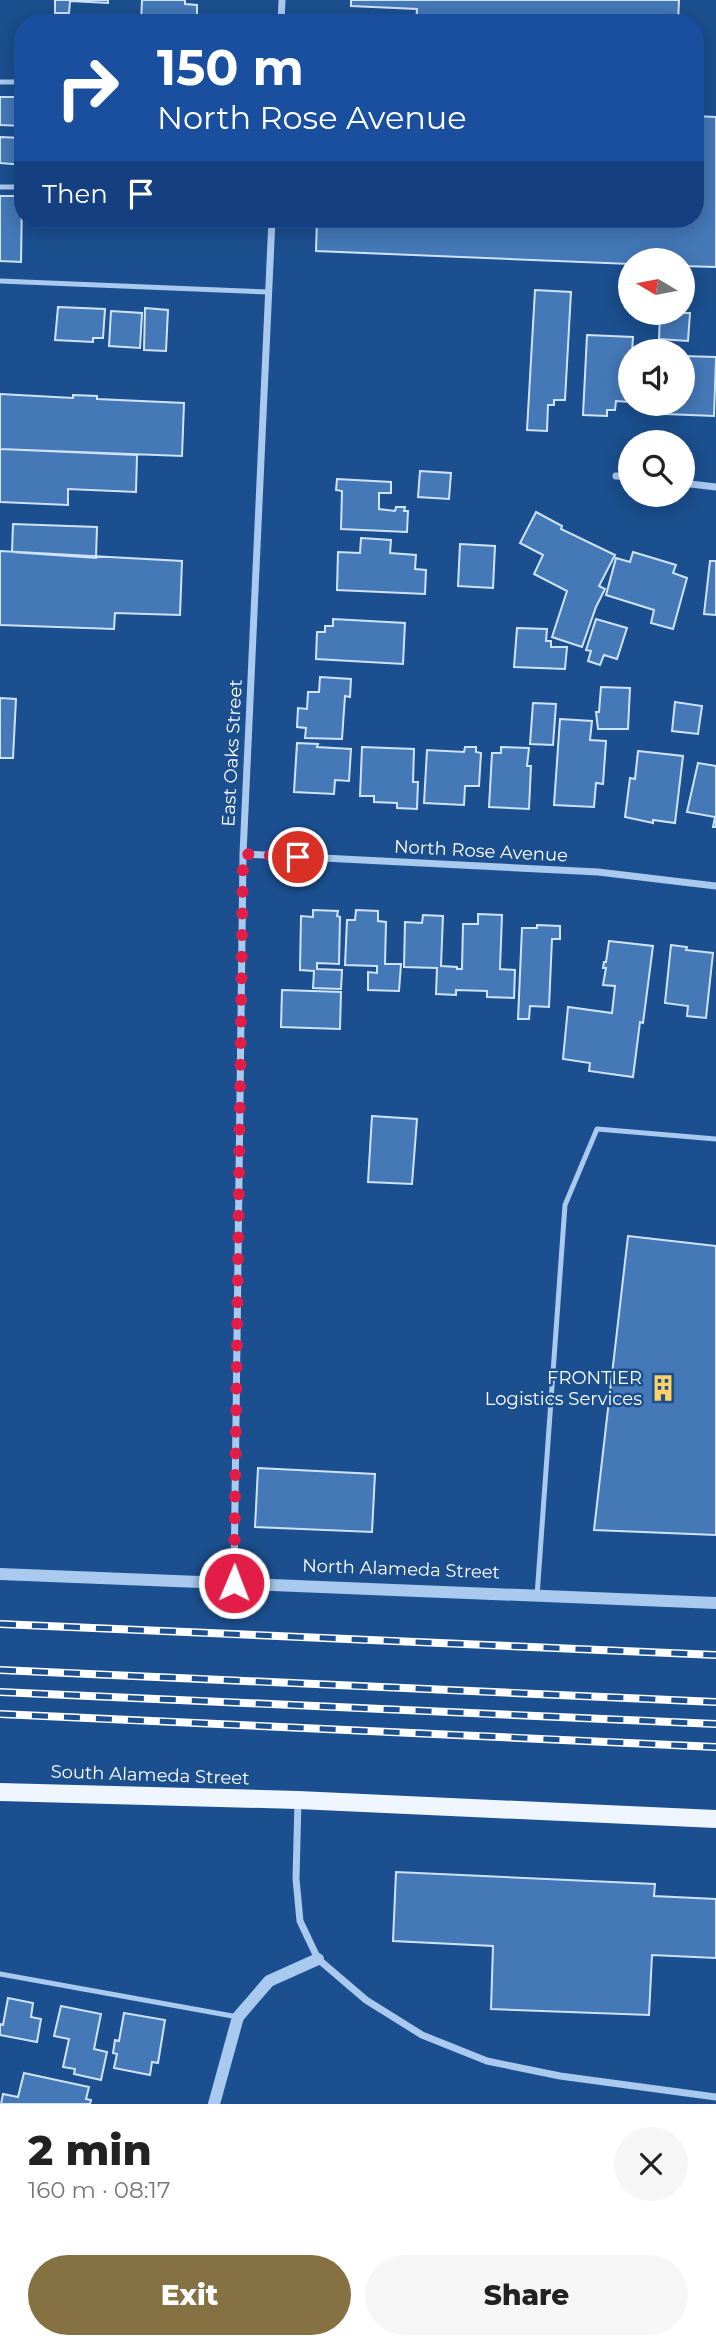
<!DOCTYPE html>
<meta charset="utf-8">
<style>
:root{--surface:#fff;--page:#f6f6f6;--text:#222;--muted:#767676;--accent:#857141}
body{margin:0;font-family:Montserrat,sans-serif;background:var(--page);color:var(--text);height:100vh;display:flex;flex-direction:column;font-size:26px;white-space:nowrap}
*{box-sizing:border-box;margin:0}
p{font-size:23px;color:var(--muted)}
.icon{flex:none;width:38px;height:38px;fill:none;stroke:currentColor;stroke-width:2;stroke-linecap:round;stroke-linejoin:round}
.map{position:relative;height:2104px;overflow:hidden}
.drawer{display:flex;flex-direction:column;background:var(--surface);flex:1}
.drawer>*{flex:none}
.banner{position:absolute;left:14px;top:14px;width:690px;height:214px;border-radius:28px;box-shadow:0 4px 18px #0003;background:#1a4fa0;color:#fff;overflow:hidden}
.needle{width:46px;rotate:280deg}
.tools{position:absolute;left:618px;top:248px;display:grid;gap:14px}
.tools a{display:grid;place-items:center;width:77px;height:77px;border-radius:50%;background:var(--surface);box-shadow:0 4px 18px #0003;font-size:35px}
.pin{position:absolute;display:grid;place-items:center;width:60px;height:60px;color:#fff;margin:-30px;border:4px solid #fff;border-radius:50%;box-shadow:0 2px 7px #0007}
.me{position:absolute;width:77px;margin:-38px;rotate:1deg;stroke-linejoin:round;filter:drop-shadow(0 0 5px #0008)}
.turn{display:flex;align-items:center;gap:24px;height:147px;padding:0 28px;font-size:32px}
.turn .icon{width:91px;height:91px;stroke-width:2.5}
.turn b{display:block;font-size:49px;line-height:60px}
.then{display:flex;align-items:center;height:66px;padding:0 28px;background:#0003;gap:14px;font-size:26px}
.round{display:grid;place-items:center;flex:none;width:74px;height:74px;border-radius:37px;background:var(--page)}
.overview{display:flex;align-items:center;justify-content:space-between;height:119px;padding:0 28px}
h1{font-size:42px;font-weight:800;line-height:52px}
.primary-button{display:flex;gap:14px;margin-top:auto;padding:14px 28px}
.primary-button a{flex:1;height:80px;border-radius:42px;background:var(--accent);color:#fff;font-size:28px;font-weight:800;line-height:80px;text-align:center}
.primary-button a+a{background:var(--page);color:var(--text)}
.map>svg:first-child{display:block}
.building{fill:#4478b7;stroke:#cfe3fa;stroke-width:2}
.lines{fill:none;stroke-linecap:round;stroke-linejoin:round}
.service{stroke:#a9c9ee;stroke-width:5}
.minor{stroke:#a9c9ee;stroke-width:7}
.tertiary{stroke:#a9c9ee;stroke-width:12}
.primary{stroke:#f0f6ff;stroke-width:18}
.rail-casing{stroke:#fff;stroke-width:8}
.rail{stroke:#1b4f8f;stroke-width:5;stroke-dasharray:16;stroke-linecap:butt}
.route{stroke:#e11d48;stroke-width:12;stroke-dasharray:0 21.6}
.labels{text-anchor:middle;dominant-baseline:central;stroke-width:5;stroke-linejoin:round;paint-order:stroke}
.street-label{font-size:18px;fill:#fff;stroke:#1b4f8f}
.poi-label{font-size:18px;fill:#fff;stroke:#1b4f8f;text-anchor:end}
</style>
<div class="map">
<svg width="716" height="2104" viewBox="0 0 716 2104">
<rect width="100%" height="100%" fill="#1b4f8f"/>
<!-- building -->
<path class="building" d="M 55,0 L 108,0 L 108,3 L 70,1 L 69,13 L 55,13 Z
M 142,0 L 185,0 L 185,4 L 197,5 L 197,23 L 141,23 Z
M 351,0 L 679,0 L 678,23 L 416,23 L 417,9 L 351,6 Z
M 19,93 L 23,94 L 23,126 L 0,125 L 0,97 L 19,97 Z
M 695,116 L 716,117 L 716,267 L 682,266 L 682,261 L 630,261 L 630,264 L 316,251 L 317,219 L 695,219 Z
M 0,137 L 23,138 L 23,165 L 0,163 Z
M 0,196 L 22,196 L 21,262 L 0,261 Z
M 535,290 L 571,292 L 565,400 L 554,400 L 554,405 L 548,405 L 547,431 L 527,430 Z
M 58,307 L 105,309 L 103,338 L 93,338 L 93,342 L 55,340 Z
M 145,308 L 168,310 L 166,351 L 144,350 Z
M 111,311 L 142,313 L 140,348 L 109,346 Z
M 660,313 L 690,313 L 688,341 L 659,339 Z
M 587,335 L 633,337 L 632,352 L 630,352 L 630,402 L 616,401 L 615,410 L 607,410 L 607,416 L 583,415 Z
M 683,356 L 716,357 L 714,416 L 665,414 L 665,404 L 682,404 Z
M 0,394 L 73,398 L 73,395 L 97,396 L 97,399 L 184,403 L 182,456 L 0,449 Z
M 0,449 L 137,455 L 136,492 L 68,489 L 68,505 L 0,502 Z
M 420,471 L 451,473 L 449,499 L 418,497 Z
M 337,479 L 391,482 L 391,493 L 379,493 L 379,509 L 395,511 L 396,507 L 405,507 L 404,511 L 408,511 L 407,532 L 341,529 L 342,491 L 336,490 Z
M 536,512 L 562,526 L 561,529 L 615,555 L 599,586 L 605,589 L 596,607 L 582,647 L 552,637 L 567,591 L 534,574 L 543,555 L 520,543 Z
M 13,524 L 97,527 L 96,558 L 12,552 Z
M 361,538 L 391,540 L 390,553 L 416,555 L 415,569 L 426,570 L 425,594 L 337,590 L 338,552 L 360,553 Z
M 460,544 L 495,546 L 493,588 L 458,586 Z
M 0,551 L 182,561 L 180,615 L 115,613 L 114,629 L 0,625 Z
M 633,552 L 676,565 L 673,573 L 687,578 L 673,629 L 651,623 L 654,610 L 606,595 L 616,558 L 630,562 Z
M 710,561 L 716,561 L 716,615 L 704,614 Z
M 333,619 L 405,623 L 403,664 L 316,659 L 317,632 L 325,632 L 325,626 L 333,626 Z
M 596,619 L 627,628 L 617,659 L 604,655 L 600,665 L 588,661 L 591,651 L 586,650 Z
M 517,628 L 547,629 L 546,641 L 551,641 L 551,647 L 567,647 L 565,669 L 514,667 Z
M 320,677 L 351,679 L 350,697 L 345,696 L 342,739 L 305,738 L 306,728 L 297,727 L 298,708 L 307,709 L 308,692 L 319,692 Z
M 601,687 L 630,688 L 628,729 L 598,729 L 596,712 L 599,712 Z
M 0,698 L 16,699 L 13,758 L 0,758 Z
M 675,702 L 702,706 L 698,734 L 672,731 Z
M 533,703 L 556,704 L 553,745 L 530,744 Z
M 560,719 L 592,721 L 590,740 L 606,741 L 603,784 L 596,783 L 594,807 L 554,805 Z
M 297,743 L 318,744 L 317,747 L 351,749 L 349,781 L 335,780 L 334,794 L 294,792 Z
M 362,747 L 414,749 L 413,782 L 418,782 L 417,809 L 397,808 L 397,803 L 374,802 L 374,796 L 360,796 Z
M 465,747 L 476,747 L 476,752 L 481,753 L 479,786 L 465,786 L 464,805 L 424,803 L 427,750 L 464,752 Z
M 501,747 L 529,748 L 527,766 L 531,766 L 529,809 L 489,807 L 492,753 L 501,753 Z
M 638,751 L 683,756 L 675,823 L 653,820 L 653,823 L 625,817 L 630,778 L 635,779 Z
M 698,763 L 716,766 L 716,827 L 713,827 L 715,817 L 687,812 Z
M 313,910 L 338,911 L 337,916 L 340,917 L 339,964 L 317,963 L 317,969 L 342,970 L 341,989 L 313,988 L 314,971 L 300,970 L 301,916 L 313,917 Z
M 356,910 L 378,911 L 378,921 L 386,922 L 385,964 L 401,964 L 399,991 L 368,990 L 368,972 L 377,973 L 377,966 L 345,965 L 347,920 L 355,920 Z
M 478,914 L 502,915 L 500,969 L 515,970 L 514,998 L 487,997 L 487,991 L 456,990 L 456,995 L 436,994 L 437,968 L 404,967 L 405,922 L 422,923 L 423,915 L 443,916 L 441,966 L 457,967 L 457,969 L 462,969 L 463,924 L 478,924 Z
M 537,925 L 560,926 L 560,939 L 552,939 L 549,1007 L 530,1006 L 529,1019 L 518,1019 L 522,928 L 537,928 Z
M 609,941 L 653,946 L 643,1023 L 640,1022 L 633,1077 L 589,1071 L 590,1063 L 563,1059 L 568,1007 L 612,1013 L 615,986 L 603,985 L 606,968 L 603,968 L 604,962 L 606,962 Z
M 671,945 L 687,947 L 686,950 L 713,953 L 706,1018 L 687,1016 L 688,1006 L 665,1003 Z
M 282,990 L 341,992 L 340,1029 L 281,1027 Z
M 372,1116 L 417,1119 L 412,1184 L 368,1182 Z
M 628,1236 L 716,1246 L 716,1535 L 594,1530 Z
M 258,1468 L 375,1474 L 372,1532 L 255,1527 Z
M 396,1872 L 655,1884 L 654,1896 L 716,1899 L 716,1958 L 652,1955 L 649,2015 L 491,2009 L 493,1946 L 393,1941 Z
M 8,1998 L 33,2003 L 31,2017 L 41,2019 L 37,2042 L 0,2035 L 0,2024 L 3,2025 Z
M 61,2006 L 101,2014 L 94,2049 L 107,2052 L 101,2080 L 74,2074 L 75,2069 L 63,2067 L 69,2039 L 54,2036 Z
M 124,2013 L 165,2020 L 158,2063 L 152,2062 L 150,2075 L 114,2068 L 117,2054 L 113,2053 L 115,2040 L 119,2041 Z
M 24,2073 L 89,2087 L 86,2099 L 91,2100 L 90,2104 L 1,2104 L 3,2094 L 18,2097 Z"/>
<g class="lines">
<!-- service -->
<path class="service" d="M 0,82 L 23,82
M 0,187 L 23,187
M 0,281 L 269,292
M 537,1596 L 565,1205 L 597,1129 L 716,1139
M 0,1974 L 238,2017"/>
<!-- minor -->
<path class="minor" d="M 281,23 L 282,0
M 616,476 L 630,477
M 682,483 L 716,487
M 243,854 L 598,872 L 716,886
M 234,1583 L 243,854 L 272,219
M 298,1800 L 296,1879 L 300,1921 L 318,1959 L 366,2000 L 422,2035 L 487,2061 L 560,2076 L 716,2097"/>
<!-- tertiary -->
<path class="tertiary" d="M 0,1574 L 716,1603
M 214,2104 L 238,2017 L 269,1981 L 318,1959"/>
<!-- primary -->
<path class="primary" d="M 0,1792 L 298,1800 L 716,1819"/>
<defs>
<path id="rail" d="M 0,1624 L 716,1655
M 0,1670 L 716,1702
M 0,1692 L 716,1724
M 0,1714 L 716,1747"/>
</defs>
<!-- rail casing -->
<use href="#rail" class="rail-casing"/>
<!-- rail -->
<use href="#rail" class="rail"/>
</g>
<g class="lines">
<!-- route -->
<path class="route" d="M 234,1583 L 243,854 L 298,857"/>
</g>
<!-- icons -->
<defs>
<symbol id="building-bare" viewBox="-9 -9 18 18"><path d="M-4-6H4V6H1V3H-1V6H-4ZM-2.5-4.3h1.7v1.8h-1.7ZM.8-4.3h1.7v1.8H.8ZM-2.5-1h1.7V.8h-1.7ZM.8-1h1.7V.8H.8Z" fill="#ffd166" stroke="#1b4f8f" stroke-width="2.5" paint-order="stroke"/></symbol>
</defs>
<g fill-rule="evenodd">
<use href="#building-bare" x="644" y="1369" width="38" height="38"/>
</g>
<g class="labels">
<!-- street labels -->
<g class="street-label">
<text transform="translate(232 753) rotate(-87)">East Oaks Street</text>
<text transform="translate(481 851) rotate(3)">North Rose Avenue</text>
<text transform="translate(401 1569) rotate(2)">North Alameda Street</text>
<text transform="translate(150 1775) rotate(2)">South Alameda Street</text>
</g>
<!-- poi labels -->
<g class="poi-label">
<text x="642" y="1378">FRONTIER<tspan x="642" dy="21">Logistics Services</tspan></text>
</g>
</g>
</svg>
<div class="tools">
<a><svg class="needle" viewBox="-14 -14 28 28"><path d="M0-13l5 13h-10z" fill="#e53935"/><path d="M0 13l5-13h-10z" fill="#767676"/></svg></a>
<a><svg class="icon" aria-label="sound" viewBox="0 0 24 24"><path d="M4 9h4l5-4v14l-5-4H4zM17 9q2 3 0 6"/></svg></a>
<a><svg class="icon" aria-label="search" viewBox="0 0 24 24"><circle cx="10" cy="10" r="6"/><path d="M15 15l6 6"/></svg></a>
</div>
<div class="pin" style="left:298px;top:857px;background:#d93025"><svg class="icon" aria-label="arrive" viewBox="0 0 24 24"><path d="M6 21V4h12l-3 4 3 4H6"/></svg></div>
<svg class="me" style="left:234px;top:1583px" viewBox="-20 -20 40 40"><circle r="17" fill="#e11d48" stroke="#fff" stroke-width="3"/><path d="M0-11L8 9 0 5-8 9z" fill="#fff"/></svg>
<div class="banner">
<div class="turn"><svg class="icon" aria-label="right" viewBox="0 0 24 24"><path d="M7 20v-9h11M14 6l5 5-5 5"/></svg><div><b>150 m</b>North Rose Avenue</div></div>
<div class="then">Then<svg class="icon" aria-label="arrive" viewBox="0 0 24 24"><path d="M6 21V4h12l-3 4 3 4H6"/></svg></div>
</div>
</div>
<section class="drawer">
<div class="overview"><div><h1>2 min</h1><p>160 m · 08:17</p></div><a class="round"><svg class="icon" aria-label="close" viewBox="0 0 24 24"><path d="M6 6l12 12M18 6L6 18"/></svg></a></div>
<div class="primary-button"><a>Exit</a><a>Share</a></div>
</section>
